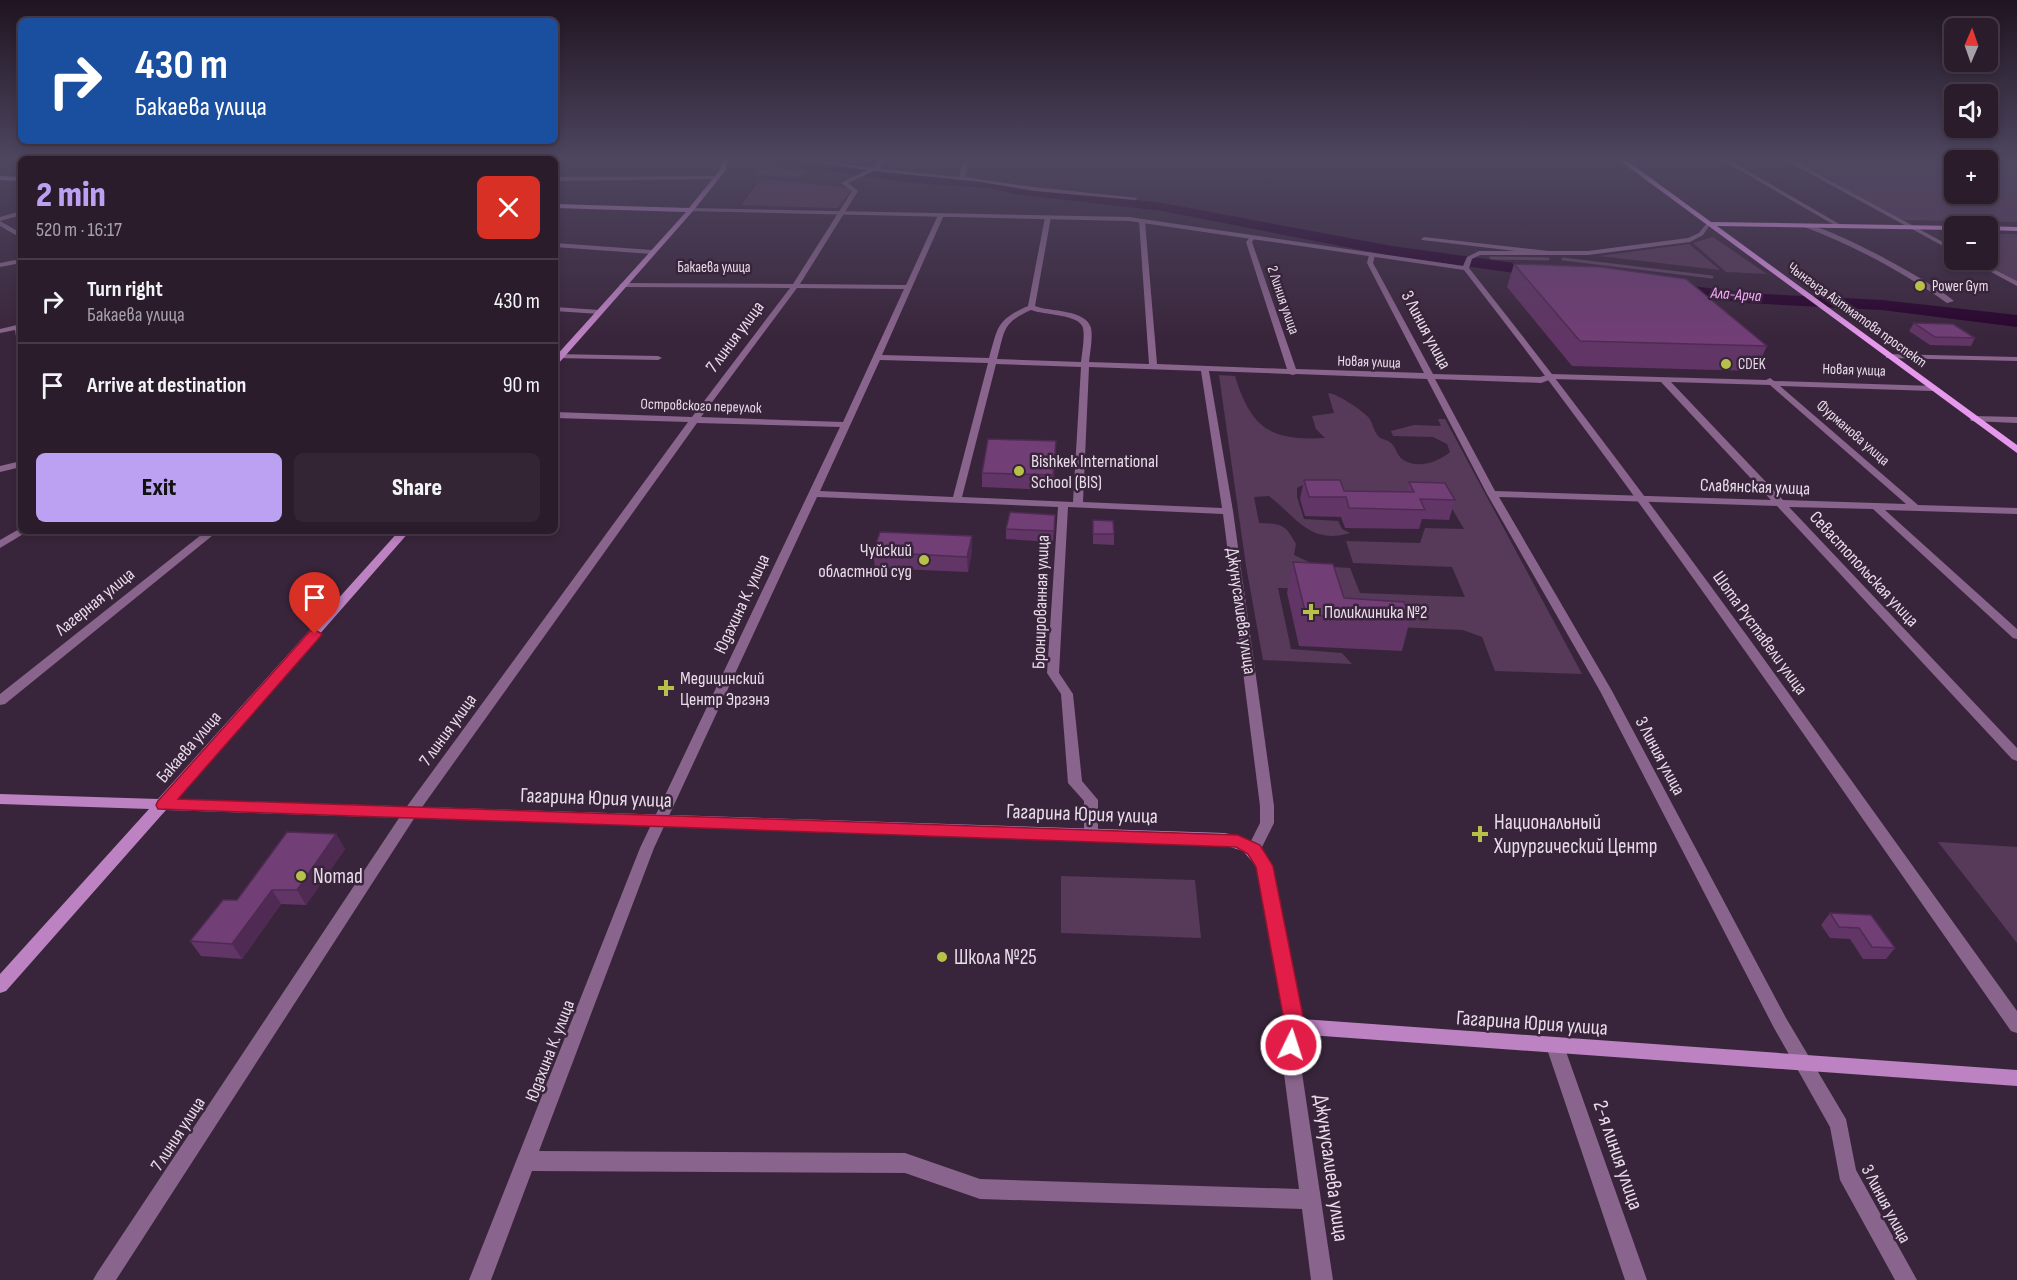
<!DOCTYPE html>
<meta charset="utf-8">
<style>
:root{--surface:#2b1c2c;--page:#332534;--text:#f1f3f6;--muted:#a6a1a9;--line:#473a48;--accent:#bca0f2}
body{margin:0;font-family:"Sofia Sans Condensed",sans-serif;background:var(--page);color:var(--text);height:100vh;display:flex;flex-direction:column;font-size:22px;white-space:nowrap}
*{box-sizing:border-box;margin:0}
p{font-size:20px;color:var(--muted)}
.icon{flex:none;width:33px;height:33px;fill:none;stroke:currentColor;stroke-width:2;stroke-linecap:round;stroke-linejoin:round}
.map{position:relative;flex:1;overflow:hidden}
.details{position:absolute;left:18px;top:156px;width:540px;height:378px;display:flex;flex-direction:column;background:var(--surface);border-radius:9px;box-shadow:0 3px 9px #0003,0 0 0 2px var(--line)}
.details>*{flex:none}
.hud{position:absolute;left:18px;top:18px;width:540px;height:126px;border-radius:9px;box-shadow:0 3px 9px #0003,0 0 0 2px var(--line);background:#1a4fa0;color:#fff;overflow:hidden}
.needle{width:39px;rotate:2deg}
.controls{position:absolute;left:1944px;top:18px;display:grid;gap:12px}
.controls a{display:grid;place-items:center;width:54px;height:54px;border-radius:9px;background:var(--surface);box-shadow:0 3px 9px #0003,0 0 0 2px var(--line);font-size:30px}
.pin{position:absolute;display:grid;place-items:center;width:51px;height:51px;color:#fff;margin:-62px -26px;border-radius:50% 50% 50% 0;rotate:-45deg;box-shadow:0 0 6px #0007}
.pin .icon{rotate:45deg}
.me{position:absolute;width:66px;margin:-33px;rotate:4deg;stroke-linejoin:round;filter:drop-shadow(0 0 4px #0008)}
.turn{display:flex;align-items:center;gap:21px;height:126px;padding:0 18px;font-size:27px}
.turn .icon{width:78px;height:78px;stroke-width:2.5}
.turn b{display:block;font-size:42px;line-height:51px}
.round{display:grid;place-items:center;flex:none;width:63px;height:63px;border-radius:9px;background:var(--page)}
.headline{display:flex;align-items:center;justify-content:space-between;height:102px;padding:0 18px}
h1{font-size:36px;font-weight:800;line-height:45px;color:var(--accent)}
.action{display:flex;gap:12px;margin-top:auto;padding:12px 18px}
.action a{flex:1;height:69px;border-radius:9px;background:var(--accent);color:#111;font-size:24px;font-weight:800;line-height:69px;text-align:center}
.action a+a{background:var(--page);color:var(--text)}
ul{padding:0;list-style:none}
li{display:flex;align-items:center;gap:18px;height:84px;padding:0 18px;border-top:2px solid var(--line)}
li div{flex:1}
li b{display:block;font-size:22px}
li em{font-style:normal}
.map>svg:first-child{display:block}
.green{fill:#57395a;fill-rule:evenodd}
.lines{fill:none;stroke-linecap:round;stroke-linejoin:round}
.stream{stroke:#624465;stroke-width:3}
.river{fill:#28032c;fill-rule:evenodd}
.minor{fill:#89648c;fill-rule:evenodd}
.tertiary{fill:#89648c;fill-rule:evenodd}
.secondary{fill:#bd82c2;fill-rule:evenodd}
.primary{fill:#e598ec;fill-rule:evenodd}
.wall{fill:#613565}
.shaded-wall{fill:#4f2b53}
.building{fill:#713e76;stroke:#4f2b53;stroke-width:1.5}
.route{fill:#e11d48;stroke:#92132f;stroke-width:1.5}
.poi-dot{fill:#b7c148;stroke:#39253b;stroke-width:2}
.labels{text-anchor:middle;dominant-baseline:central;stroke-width:5;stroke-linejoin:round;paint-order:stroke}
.far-street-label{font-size:15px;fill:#e9dcea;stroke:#39253b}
.far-poi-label{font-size:15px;fill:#e9dcea;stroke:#39253b;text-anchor:start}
.far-water-label{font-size:16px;font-style:italic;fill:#f8adff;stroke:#39253b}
.street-label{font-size:18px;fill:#e9dcea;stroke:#39253b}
.poi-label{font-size:18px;fill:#e9dcea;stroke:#39253b;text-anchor:start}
.near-street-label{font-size:21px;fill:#e9dcea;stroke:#39253b}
.near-poi-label{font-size:21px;fill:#e9dcea;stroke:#39253b;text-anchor:start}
</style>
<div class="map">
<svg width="2017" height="1280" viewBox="0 0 2017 1280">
<rect width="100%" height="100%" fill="#39253b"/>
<!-- green -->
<path class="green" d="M 1792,160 L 2017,160 L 2017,222 L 1902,220 ZM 1954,160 L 1988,160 L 1988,194 L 1954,194 Z
M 765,168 L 808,172 L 798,178 L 754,174 Z
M 761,179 L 853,188 L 838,208 L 741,205 Z
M 1988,234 L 2017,234 L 2017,281 L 1977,260 L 1988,260 Z
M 1713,237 L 1767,274 L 1726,272 L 1693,243 Z
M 1689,244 L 1720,270 L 1599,256 Z
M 1219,375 L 1235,376 C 1251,428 1270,441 1325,438 L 1316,429 L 1312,416 L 1334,413 L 1328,393 C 1336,393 1362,410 1368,417 C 1373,422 1373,431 1379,437 C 1383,440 1389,440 1392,444 C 1396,448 1397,455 1402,459 C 1417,470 1438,462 1450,452 L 1447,444 L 1433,437 L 1393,436 L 1391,431 L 1414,425 L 1441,426 L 1438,419 L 1445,419 L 1582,674 L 1495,671 L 1482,637 L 1463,630 L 1349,625 L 1335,589 L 1316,566 L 1350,568 L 1360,593 L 1465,597 L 1452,567 L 1353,563 L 1346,541 L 1420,543 L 1425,528 L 1464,529 L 1447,500 L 1401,507 L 1305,484 L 1297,488 L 1297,497 L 1304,519 L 1338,521 L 1342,529 L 1350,533 C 1311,545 1297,518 1269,496 L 1254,497 L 1259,523 C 1282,524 1285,524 1296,544 L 1294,555 L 1311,563 L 1320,589 L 1278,588 L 1291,649 L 1342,653 L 1352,664 L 1263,660 L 1246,566 Z
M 1939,842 L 2017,847 L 2017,943 L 1938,842 Z
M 1061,876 L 1195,880 L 1201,938 L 1061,933 Z"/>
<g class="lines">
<!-- stream -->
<path class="stream" d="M 1491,258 L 1548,259
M 1563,259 L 1712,277"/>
<!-- river -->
<path class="river" d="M 773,160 L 808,160 L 913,175 L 989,180 L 1014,186 L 1162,203 L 1392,246 L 1552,268 L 1561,273 L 1552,278 L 1392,256 L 1162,211 L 1014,194 L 989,188 L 913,183 L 780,164 Z
M 1662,282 L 1746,293 L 1882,300 L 2017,315 L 2017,327 L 1882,310 L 1746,303 L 1656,291 L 1653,287 L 1656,283 Z"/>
<!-- minor -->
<path class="minor" d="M 800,160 L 815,160 L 872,168 L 876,166 L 879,160 L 885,160 L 879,169 L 958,177 L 960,175 L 963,160 L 969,160 L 965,177 L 1034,187 L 1138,198 L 1135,200 L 1034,191 L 981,182 L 874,171 L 848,183 L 858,191 L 800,284 L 906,285 L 938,215 L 941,213 L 944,215 L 882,355 L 989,358 C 998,327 996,320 1028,306 L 1045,217 L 1048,215 L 1051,217 L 1035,306 C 1050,312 1086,309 1091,328 C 1093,338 1090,352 1089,362 L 1149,364 L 1139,221 L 1142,219 L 1145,221 L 1157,364 L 1287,369 L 1246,242 L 1252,235 L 1255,237 L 1252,242 L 1296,369 L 1424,373 L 1367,263 L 1369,255 L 1372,253 L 1375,255 L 1373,263 L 1433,374 L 1540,377 L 1551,374 L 1766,380 L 1770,378 L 1774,381 L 1935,386 L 1935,390 L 1932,391 L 1780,386 L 1918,505 L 2017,508 L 2017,514 L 1885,510 L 2017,629 L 2017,639 L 2013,638 L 1873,509 L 1789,507 L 2017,748 L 2017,761 L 2012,759 L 1777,506 L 1499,497 L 1612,691 L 1786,1018 L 1846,1119 L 1856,1170 L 1917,1280 L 1895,1280 L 1840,1180 L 1830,1127 L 1774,1028 L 1600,691 L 1487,494 L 1427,379 L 1296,374 L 1293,375 L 1289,374 L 1209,371 L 1233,511 L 1274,806 L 1274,823 L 1259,853 L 1254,855 L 1249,853 L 1247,849 L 1260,823 L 1260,806 L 1223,514 L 1068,507 L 1059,673 L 1073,694 L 1082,781 L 1098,800 L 1098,835 L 1096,839 L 1091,841 L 1086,839 L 1084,835 L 1084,801 L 1068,783 L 1061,694 L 1047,673 L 1058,507 L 817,497 L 654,848 L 539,1151 L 905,1153 L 980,1179 L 1299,1189 L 1283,1066 L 1282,1045 L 1289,1020 L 1295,1018 L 1301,1020 L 1304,1026 L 1300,1045 L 1301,1066 L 1333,1280 L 1311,1280 L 1302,1209 L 980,1199 L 905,1173 L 532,1171 L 491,1280 L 469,1280 L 640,848 L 840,427 L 697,423 L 415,817 L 116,1280 L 93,1280 L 97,1273 L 405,809 L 688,422 L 555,418 L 555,412 L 692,417 L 790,288 L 623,287 L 619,285 L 623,283 L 793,284 L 852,191 L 841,183 L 867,170 ZM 797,288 L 904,289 L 843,422 L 701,417 ZM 1031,310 C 1043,315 1080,314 1083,328 C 1085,338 1082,352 1081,362 L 997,359 C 1005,330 1002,323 1031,310 ZM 880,360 L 988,363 L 953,497 L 820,491 ZM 996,364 L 1081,367 L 1073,502 L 962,497 ZM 1089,367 L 1201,371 L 1222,508 L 1083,502 ZM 1435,379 L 1541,383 L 1552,379 L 1661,382 L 1771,500 L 1495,491 ZM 1671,382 L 1770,385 L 1906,504 L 1783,500 Z
M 1722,160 L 1729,160 L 1841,225 L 1836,226 Z
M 1785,160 L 1792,160 L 1954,248 L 1954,252 Z
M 719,176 L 717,179 L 555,181 L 555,177 Z
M 21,211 L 21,215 L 0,221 L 0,217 Z
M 0,221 L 21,233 L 21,238 L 0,226 Z
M 1802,224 C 1827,224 1934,283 1954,301 L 1947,303 C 1903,272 1853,245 1802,226 Z
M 1424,237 L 1549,251 L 1552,253 L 1549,255 L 1422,240 L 1421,239 Z
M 555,243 L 652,250 L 655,252 L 652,254 L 555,247 Z
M 21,259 L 21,263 L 0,267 L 0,263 Z
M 1969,260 L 1976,260 L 2017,281 L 2017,286 Z
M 555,307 L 599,310 L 603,312 L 599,314 L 555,311 Z
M 21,324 L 21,345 L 17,343 L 15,330 L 0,333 L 0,329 Z
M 555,354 L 658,356 L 662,358 L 658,360 L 555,358 Z
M 1886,354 L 2017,357 L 2017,361 L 1889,358 L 1886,358 Z
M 1974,416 L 2017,417 L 2017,423 L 1971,421 L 1970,419 Z
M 21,461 L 21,467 L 0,472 L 0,466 Z
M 21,528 L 21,531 L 26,531 L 25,533 L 0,548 L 0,540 Z
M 206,531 L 218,531 L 5,704 L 0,705 L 0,694 Z
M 1555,1038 L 1561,1040 L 1564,1046 L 1647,1280 L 1625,1280 L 1546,1046 L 1549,1040 Z"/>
<!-- tertiary -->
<path class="tertiary" d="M 691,208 L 1129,217 L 1463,266 L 1467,257 L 1479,251 L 1588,251 L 1688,238 L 1699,233 L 1707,223 L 1711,223 L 1703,235 L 1690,242 L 1588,255 L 1480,255 L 1472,259 L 1469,268 C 1661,509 1837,762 2017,1011 L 2017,1033 L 2011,1031 C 1831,775 1656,516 1464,270 L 1129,221 L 689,211 Z"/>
<!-- secondary -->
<path class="secondary" d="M 722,160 L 728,160 L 726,170 L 693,211 L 558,364 L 555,364 L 555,357 L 686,212 L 555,208 L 555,204 L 689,208 L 720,170 Z
M 0,176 L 21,177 L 21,181 L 0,180 Z
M 399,531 L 410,531 L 175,799 L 1224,833 C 1246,837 1261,846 1272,866 L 1302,1019 L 2017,1070 L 2017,1086 L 1295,1034 L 1289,1032 L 1286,1026 L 1257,867 L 1243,851 L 1224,845 L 166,810 L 6,991 L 0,993 L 0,974 L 149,809 L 0,804 L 0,794 L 158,799 Z"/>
<!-- primary -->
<path class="primary" d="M 1619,160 L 1626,160 L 1711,222 L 1957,226 L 1954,230 L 1717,226 L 2017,445 L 2017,453 Z
M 1985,226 L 2017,227 L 2017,231 L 1988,230 Z"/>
</g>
<!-- wall -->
<path class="wall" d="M 1514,264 L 1767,346 L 1755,371 L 1572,366 L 1507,287 Z
M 1914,323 L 1975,338 L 1971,346 L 1930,345 L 1909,331 Z
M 1056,441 L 1053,490 L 982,487 L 982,473 Z
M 1304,480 L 1344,491 L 1406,492 L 1409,482 L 1455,500 L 1449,520 L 1422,519 L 1419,529 L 1345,528 L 1341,517 L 1305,516 L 1300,499 Z
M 1055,515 L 1053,542 L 1006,539 L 1006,529 Z
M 1093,520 L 1114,534 L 1114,545 L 1093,544 Z
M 972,551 L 968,572 L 875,568 L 873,552 Z
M 1293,562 L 1344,598 L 1410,620 L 1402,651 L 1299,646 L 1287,593 Z
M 336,834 L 345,849 L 306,905 L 281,904 L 242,959 L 201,956 L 190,941 L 237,900 Z
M 1830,913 L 1871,915 L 1895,948 L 1886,959 L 1863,959 L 1850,939 L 1830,938 L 1821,925 Z"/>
<!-- shaded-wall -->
<path class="shaded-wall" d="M 1056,441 L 1056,456 L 1053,490 L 1053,475 Z
M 972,536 L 972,551 L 968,572 L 967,557 Z
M 336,834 L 345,849 L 306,905 L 297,890 Z
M 272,890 L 281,904 L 242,959 L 232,944 Z"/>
<!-- building -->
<path class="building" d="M 1514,264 L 1602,267 L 1686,279 L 1767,346 L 1580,341 Z
M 1914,323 L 1953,324 L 1975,338 L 1935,337 Z
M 988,439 L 1056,441 L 1053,475 L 982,473 Z
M 1304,480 L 1340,480 L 1344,491 L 1414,492 L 1409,482 L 1445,483 L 1455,500 L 1420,499 L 1425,510 L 1349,508 L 1346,497 L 1309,497 Z
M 1010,512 L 1055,515 L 1054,531 L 1006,529 Z
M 1093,520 L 1113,521 L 1114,534 L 1093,534 Z
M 880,532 L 972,536 L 967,557 L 873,552 Z
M 1293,562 L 1333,564 L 1344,598 L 1404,602 L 1410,620 L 1306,615 Z
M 287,832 L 336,834 L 297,890 L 272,890 L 232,944 L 190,941 L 223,900 L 237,900 Z
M 1830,913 L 1871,915 L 1895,948 L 1872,947 L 1859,928 L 1839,927 Z"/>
<!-- sky -->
<linearGradient id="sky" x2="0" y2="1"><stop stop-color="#1f1420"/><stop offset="0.47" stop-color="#4e4660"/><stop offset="1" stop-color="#4e4660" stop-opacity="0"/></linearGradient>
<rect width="2017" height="339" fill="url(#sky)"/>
<!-- route -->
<path class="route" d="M 315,630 L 322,634 L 320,637 L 178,799 L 1238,835 L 1260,845 L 1273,866 L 1305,1026 L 1298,1051 L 1291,1054 L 1284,1051 L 1281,1045 L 1285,1026 L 1256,867 L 1248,854 L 1236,847 L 158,809 L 156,805 L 158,801 L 310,631 Z"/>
<!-- markers -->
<g class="poi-dot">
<circle cx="1920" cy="286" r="6"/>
<circle cx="1726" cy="364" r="6"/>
<circle cx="1019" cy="471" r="6"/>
<circle cx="924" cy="560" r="6"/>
<path d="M1308 603h6v6h6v6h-6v6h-6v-6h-6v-6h6z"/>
<path d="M663 679h6v6h6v6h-6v6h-6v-6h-6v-6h6z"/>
<path d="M1477 825h6v6h6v6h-6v6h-6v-6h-6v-6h6z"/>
<circle cx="301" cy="876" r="6"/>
<circle cx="942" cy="957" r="6"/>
</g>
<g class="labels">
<!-- far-street labels -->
<g class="far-street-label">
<text x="714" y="267">Бакаева улица</text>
<text transform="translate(1283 300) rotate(71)">2 Линия улица</text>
<text transform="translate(1857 315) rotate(36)">Чынгыза Айтматова проспект</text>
<text transform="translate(1369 362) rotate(2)">Новая улица</text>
<text transform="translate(1854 370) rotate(2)">Новая улица</text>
<text transform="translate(701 406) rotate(2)">Островского переулок</text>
<text transform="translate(1853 433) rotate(41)">Фурманова улица</text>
</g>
<!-- far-poi labels -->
<g class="far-poi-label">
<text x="1932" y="286">Power Gym</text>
<text x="1738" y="364">CDEK</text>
</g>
<!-- far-water labels -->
<g class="far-water-label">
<text transform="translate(1736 295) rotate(4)">Ала-Арча</text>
</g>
<!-- street labels -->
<g class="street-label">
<text transform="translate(1426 330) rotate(62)">3 Линия улица</text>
<text transform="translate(735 337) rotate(-53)">7 линия улица</text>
<text transform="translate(1755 487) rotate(2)">Славянская улица</text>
<text transform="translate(1864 569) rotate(47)">Севастопольская улица</text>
<text transform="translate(95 602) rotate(-39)">Лагерная улица</text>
<text transform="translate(1041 602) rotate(-88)">Бронированная улица</text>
<text transform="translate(742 604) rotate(-65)">Юдахина К. улица</text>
<text transform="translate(1241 611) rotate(82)">Джунусалиева улица</text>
<text transform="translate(1760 633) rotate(54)">Шота Руставели улица</text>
<text transform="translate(448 730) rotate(-54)">7 линия улица</text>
<text transform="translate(189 747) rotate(-49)">Бакаева улица</text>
<text transform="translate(1660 756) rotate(62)">3 Линия улица</text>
<text transform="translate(550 1051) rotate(-69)">Юдахина К. улица</text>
<text transform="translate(178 1134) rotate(-57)">7 линия улица</text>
<text transform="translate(1886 1204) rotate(62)">3 Линия улица</text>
</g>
<!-- poi labels -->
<g class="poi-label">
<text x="1031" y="461">Bishkek International<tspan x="1031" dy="21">School (BIS)</tspan></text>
<text x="912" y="550" text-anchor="end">Чуйский<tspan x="912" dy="21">областной суд</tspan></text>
<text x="1324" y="612">Поликлиника №2</text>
<text x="680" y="678">Медицинский<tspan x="680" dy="21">Центр Эргэнэ</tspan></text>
</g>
<!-- near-street labels -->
<g class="near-street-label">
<text transform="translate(596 798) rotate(2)">Гагарина Юрия улица</text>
<text transform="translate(1082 814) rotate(2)">Гагарина Юрия улица</text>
<text transform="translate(1532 1023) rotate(4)">Гагарина Юрия улица</text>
<text transform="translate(1618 1155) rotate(71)">2-я линия улица</text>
<text transform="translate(1331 1168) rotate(82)">Джунусалиева улица</text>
</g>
<!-- near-poi labels -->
<g class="near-poi-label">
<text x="1494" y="822">Национальный<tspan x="1494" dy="24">Хирургический Центр</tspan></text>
<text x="313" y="876">Nomad</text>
<text x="954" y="957">Школа №25</text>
</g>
</g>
</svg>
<div class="controls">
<a><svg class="needle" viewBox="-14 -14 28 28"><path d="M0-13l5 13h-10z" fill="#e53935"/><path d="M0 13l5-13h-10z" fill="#a6a1a9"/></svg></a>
<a><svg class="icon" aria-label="sound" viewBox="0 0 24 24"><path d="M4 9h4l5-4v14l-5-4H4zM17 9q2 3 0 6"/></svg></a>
<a>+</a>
<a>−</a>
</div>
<div class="pin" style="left:315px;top:634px;background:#d93025"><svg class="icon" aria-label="arrive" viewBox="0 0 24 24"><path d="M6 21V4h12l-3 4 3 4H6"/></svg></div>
<svg class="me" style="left:1291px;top:1045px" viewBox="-20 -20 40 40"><circle r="17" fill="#e11d48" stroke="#fff" stroke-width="3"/><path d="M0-11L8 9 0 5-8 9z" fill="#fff"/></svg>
<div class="hud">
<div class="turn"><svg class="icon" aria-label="right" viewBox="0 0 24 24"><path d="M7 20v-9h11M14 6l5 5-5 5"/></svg><div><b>430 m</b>Бакаева улица</div></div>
</div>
<section class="details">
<div class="headline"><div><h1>2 min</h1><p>520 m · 16:17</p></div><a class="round" style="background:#d93025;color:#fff"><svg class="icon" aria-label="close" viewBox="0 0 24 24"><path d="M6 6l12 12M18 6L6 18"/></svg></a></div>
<ul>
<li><svg class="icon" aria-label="right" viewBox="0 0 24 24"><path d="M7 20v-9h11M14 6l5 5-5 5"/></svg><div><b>Turn right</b><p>Бакаева улица</p></div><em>430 m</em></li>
<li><svg class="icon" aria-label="arrive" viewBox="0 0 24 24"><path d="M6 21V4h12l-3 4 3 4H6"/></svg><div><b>Arrive at destination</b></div><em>90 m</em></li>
</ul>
<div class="action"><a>Exit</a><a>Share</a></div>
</section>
</div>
